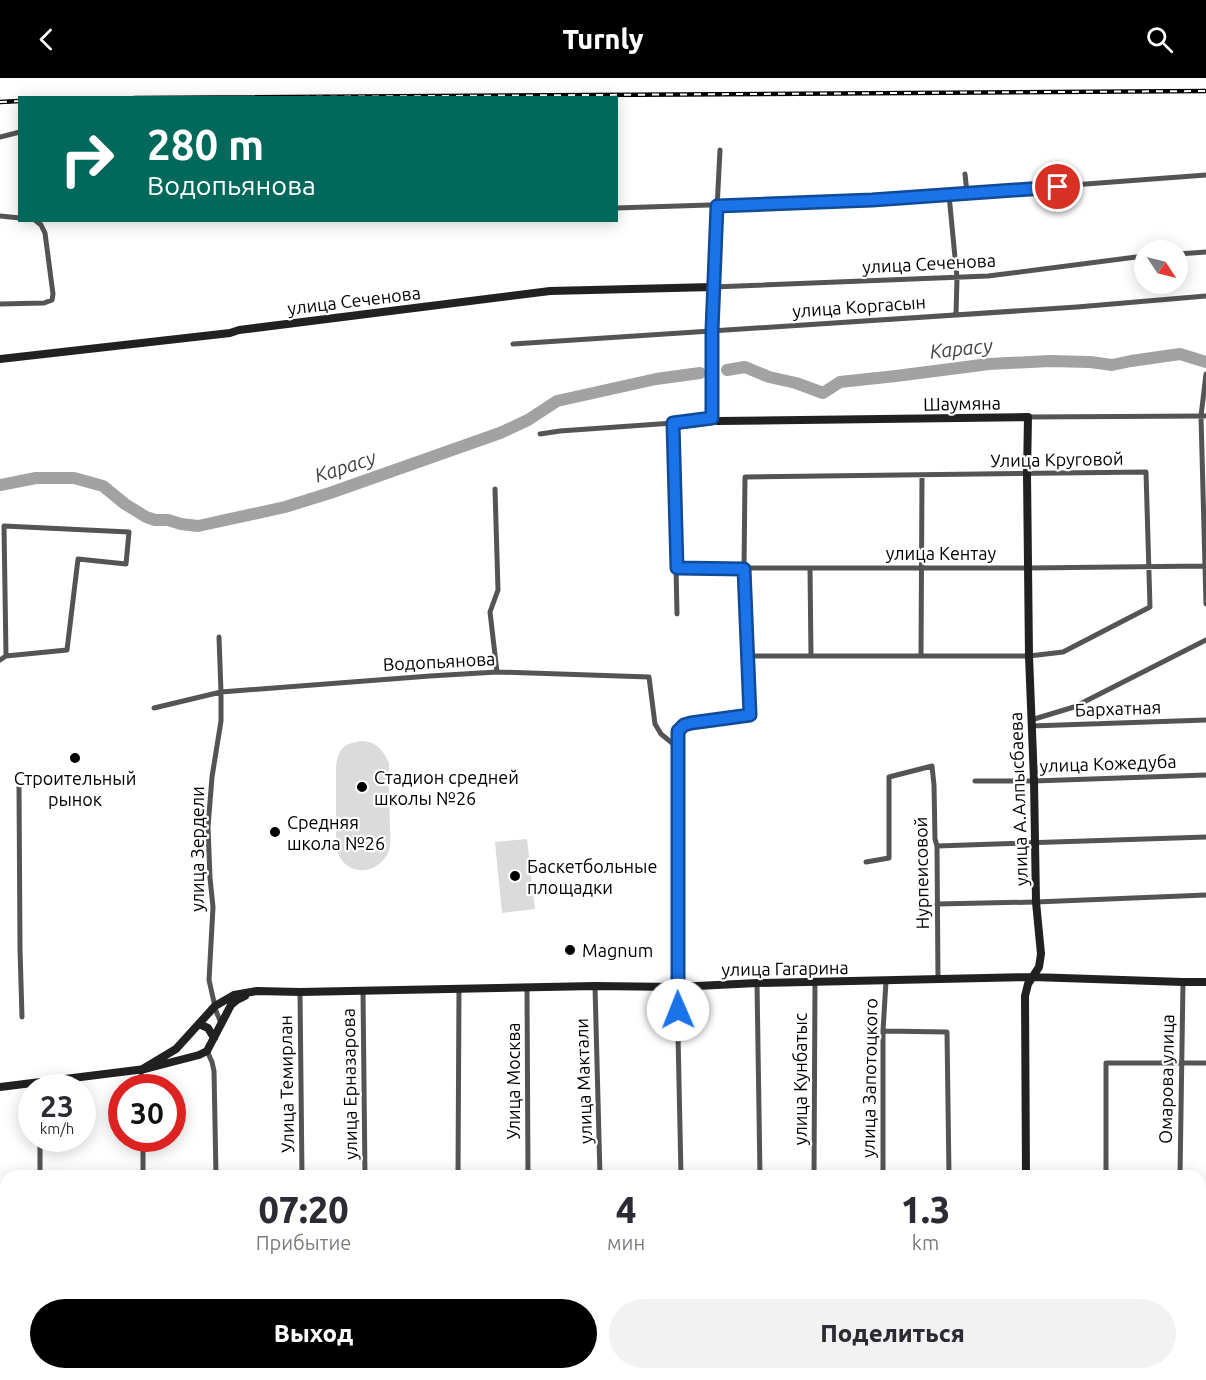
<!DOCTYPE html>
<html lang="ru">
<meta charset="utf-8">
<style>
:root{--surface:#fff;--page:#f2f2f3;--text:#2b2b33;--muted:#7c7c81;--accent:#000}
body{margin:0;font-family:Ubuntu,sans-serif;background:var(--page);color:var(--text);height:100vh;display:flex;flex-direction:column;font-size:22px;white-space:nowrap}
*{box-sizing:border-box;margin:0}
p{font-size:20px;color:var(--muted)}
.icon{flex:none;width:33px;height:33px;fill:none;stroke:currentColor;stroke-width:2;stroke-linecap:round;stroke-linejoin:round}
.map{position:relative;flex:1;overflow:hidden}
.details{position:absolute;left:0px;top:1092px;width:1206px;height:210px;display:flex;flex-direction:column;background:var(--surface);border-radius:18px 18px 0 0;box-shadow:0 3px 15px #0003}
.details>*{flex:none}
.hud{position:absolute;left:18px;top:18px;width:600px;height:126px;border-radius:0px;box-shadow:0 3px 15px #0003;background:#00695c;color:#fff;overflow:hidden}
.needle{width:39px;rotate:125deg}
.buttons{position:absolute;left:1134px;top:162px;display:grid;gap:12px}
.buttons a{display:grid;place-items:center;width:54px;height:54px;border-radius:50%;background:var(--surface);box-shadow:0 3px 15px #0003;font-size:30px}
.speed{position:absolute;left:18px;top:996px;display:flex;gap:12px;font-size:30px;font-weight:700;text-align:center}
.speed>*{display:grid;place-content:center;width:78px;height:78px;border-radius:50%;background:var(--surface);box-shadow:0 3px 15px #0003;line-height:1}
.speed small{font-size:15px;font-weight:400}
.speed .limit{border:9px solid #d22;background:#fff;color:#111}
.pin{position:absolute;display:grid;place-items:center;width:51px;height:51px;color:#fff;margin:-26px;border:3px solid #fff;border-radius:50%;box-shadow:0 2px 6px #0007}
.me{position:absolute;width:66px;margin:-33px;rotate:359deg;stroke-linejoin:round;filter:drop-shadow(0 0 4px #0008)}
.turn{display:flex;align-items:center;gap:21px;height:126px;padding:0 30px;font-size:27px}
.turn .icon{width:78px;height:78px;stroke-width:2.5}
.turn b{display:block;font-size:42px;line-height:51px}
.eta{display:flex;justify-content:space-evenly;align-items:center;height:102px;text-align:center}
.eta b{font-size:36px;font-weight:800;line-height:42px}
.primary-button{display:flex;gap:12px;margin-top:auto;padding:12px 30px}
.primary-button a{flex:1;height:69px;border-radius:36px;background:var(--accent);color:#fff;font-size:24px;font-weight:800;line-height:69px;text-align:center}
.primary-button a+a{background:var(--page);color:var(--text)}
header{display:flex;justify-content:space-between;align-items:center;height:78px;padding:0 30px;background:var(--accent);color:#fff;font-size:27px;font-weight:800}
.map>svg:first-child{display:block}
.green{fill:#dbdbdb}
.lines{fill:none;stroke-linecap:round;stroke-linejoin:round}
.river{stroke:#a2a2a2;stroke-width:12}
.street{stroke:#545454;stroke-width:5}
.secondary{stroke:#212121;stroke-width:8}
.rail-casing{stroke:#000;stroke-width:4.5}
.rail{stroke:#fff;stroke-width:2;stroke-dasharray:7;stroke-linecap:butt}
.route-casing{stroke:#114b97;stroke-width:15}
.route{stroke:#1a73e8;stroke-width:10}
.poi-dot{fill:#000;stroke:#fff;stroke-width:2}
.labels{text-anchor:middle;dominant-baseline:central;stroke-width:4.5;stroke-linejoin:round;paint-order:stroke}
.street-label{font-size:18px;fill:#000;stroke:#fff}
.poi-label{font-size:18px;fill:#000;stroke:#fff;text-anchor:start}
.water-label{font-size:20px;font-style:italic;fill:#434343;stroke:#fff}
</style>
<header><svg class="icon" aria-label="back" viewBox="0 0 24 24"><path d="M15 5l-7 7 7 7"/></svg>Turnly<svg class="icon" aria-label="search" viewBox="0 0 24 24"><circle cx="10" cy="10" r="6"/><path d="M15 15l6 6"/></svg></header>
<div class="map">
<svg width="1206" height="1302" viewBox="0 0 1206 1302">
<rect width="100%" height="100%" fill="#fff"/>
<!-- green -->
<path class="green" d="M 361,663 C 376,663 383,672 389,685 C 389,705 389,725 390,746 C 390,753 391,762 390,769 C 387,783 373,794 359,792 C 347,791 340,782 336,771 L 336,688 C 339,670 343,666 361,663 Z
M 527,761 L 535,831 L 502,835 L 495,764 Z"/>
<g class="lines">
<!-- river -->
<path class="river" d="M 727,292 L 745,289 L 769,299 L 796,305 L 823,315 L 840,304 L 896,298 L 989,286 L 1050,283 L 1090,284 L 1112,287 L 1131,283 L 1180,276 L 1206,284
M 0,407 L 36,400 L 74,400 L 103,408 L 125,426 L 146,439 L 155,442 L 168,442 L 181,446 L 198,448 L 285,429 L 330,415 L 500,355 L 528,342 L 557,323 L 656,301 L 700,295"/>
<!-- street -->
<path class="street" d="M 0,59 L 20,54
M 720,72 L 713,209 L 988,198 L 1144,178
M 965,96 L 967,115
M 949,117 L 957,200 L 956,237
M 616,130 L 871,122 L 1206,97
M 0,138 L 20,140
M 1178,176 L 1206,174
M 0,226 L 44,225 L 52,222 L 53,216 L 45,155 L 41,147 L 35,142
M 513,266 L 1077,229 L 1206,218
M 1206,296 L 1201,338 L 1206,526
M 1028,339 L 1206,338
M 673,345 L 677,536
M 540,356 L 560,353 L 673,345 L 712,340
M 495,411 L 498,512 L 490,534 L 497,594
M 677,490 L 1028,490 L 1205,488
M 810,490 L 811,578
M 219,559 L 221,614 L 221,643 L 212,699 L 208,749 L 210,800 L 213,829 L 209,902 L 216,933 L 221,945
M 921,578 L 922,398
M 0,582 L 6,578 L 67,572 L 78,481 L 126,486 L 129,454 L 4,448 L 6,578
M 154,630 L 221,614 L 430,598 L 497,594 L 649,599 L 655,646 L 661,656 L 677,669
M 1031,642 L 1074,629 L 1206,562
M 1031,648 L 1206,642
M 975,703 L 1034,703 L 1206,697
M 19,708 L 20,871 L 22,939
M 937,768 L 1206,759
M 866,784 L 889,780 L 889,699 L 932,688 L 934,707 L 935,761 L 937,768 L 938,902
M 937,826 L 1036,824 L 1206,817
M 757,905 L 760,1098
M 595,908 L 600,1098
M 527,909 L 528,1098
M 363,913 L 365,1098
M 300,914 L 302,1098
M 883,953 L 947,954 L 949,1098
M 207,973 L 212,984 L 214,993 L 216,1098
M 141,992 L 142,1010
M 40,1098 L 40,1060
M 143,1098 L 143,1060
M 458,1098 L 459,910
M 681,1098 L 677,909 L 678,653 L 684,647 L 691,645 L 750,637 L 744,491 L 745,399 L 1146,394 L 1150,529 L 1063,574 L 1029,578 L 748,578
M 814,1098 L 815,904
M 883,1098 L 883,953 L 886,903
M 1106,1098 L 1106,985 L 1206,985
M 1180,1098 L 1183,904
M 1200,1183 L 1206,1183
M 0,1259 L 6,1259
M 7,1296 L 7,1302
M 60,1296 L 61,1302
M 151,1296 L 151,1302
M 220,1296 L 220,1302
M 308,1296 L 308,1302
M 369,1296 L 369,1302
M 529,1296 L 529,1302
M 606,1296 L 606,1302
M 685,1296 L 685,1302
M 1106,1296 L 1106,1302
M 1180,1296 L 1180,1302
M 456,1302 L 456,1296
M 754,1302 L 755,1296
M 814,1302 L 814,1296
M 881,1302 L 881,1296
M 949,1302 L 949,1296"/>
<!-- secondary -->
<path class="secondary" d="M 0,281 L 230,255 L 239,252 L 550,213 L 713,209 L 712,340 L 714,342 L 718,343 L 1028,339 L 1027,396 L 1029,578 L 1034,703 L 1036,824 L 1041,876 L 1039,889 L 1028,906 L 1025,918 L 1026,1098
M 199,946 L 208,950 L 214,960
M 141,992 L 176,971 L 215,928 L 234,917 L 257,913 L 300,914 L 595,908 L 677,909 L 757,905 L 1032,899 L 1183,904 L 1206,904
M 0,1009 L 145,991 L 199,977 L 207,973 L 231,927 L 237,922 L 245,918
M 1025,1302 L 1025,1296"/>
<defs>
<path id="rail" d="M 134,20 L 1206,13
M 0,24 L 20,23"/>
</defs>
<!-- rail casing -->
<use href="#rail" class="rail-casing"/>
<!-- rail -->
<use href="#rail" class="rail"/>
</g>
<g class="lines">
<defs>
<path id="route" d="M 678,932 L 678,653 L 684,647 L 691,645 L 750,637 L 744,491 L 677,490 L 673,345 L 712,340 L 712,252 L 717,128 L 872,122 L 1058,109"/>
</defs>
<!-- route casing -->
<use href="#route" class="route-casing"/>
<!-- route -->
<use href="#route" class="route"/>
</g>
<!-- markers -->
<g class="poi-dot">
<circle cx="75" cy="680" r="6"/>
<circle cx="362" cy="709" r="6"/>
<circle cx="275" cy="754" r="6"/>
<circle cx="515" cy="798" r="6"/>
<circle cx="570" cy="872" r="6"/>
</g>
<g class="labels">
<!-- street labels -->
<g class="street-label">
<text transform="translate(929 185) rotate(-3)">улица Сеченова</text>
<text transform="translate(354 222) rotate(-7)">улица Сеченова</text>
<text transform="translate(859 228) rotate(-4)">улица Коргасын</text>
<text transform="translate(962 325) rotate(-1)">Шаумяна</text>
<text transform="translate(1057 381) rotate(-1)">Улица Круговой</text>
<text x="941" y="475">улица Кентау</text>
<text transform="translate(439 583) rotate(-3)">Водопьянова</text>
<text transform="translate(1118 630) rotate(-2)">Бархатная</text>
<text transform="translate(1108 685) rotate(-2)">улица Кожедуба</text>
<text transform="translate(1018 721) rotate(-92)">улица А.Алпысбаева</text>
<text transform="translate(197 771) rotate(-90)">улица Зердели</text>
<text transform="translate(921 795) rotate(-91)">Нурпеисовой</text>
<text transform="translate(785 890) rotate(-1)">улица Гагарина</text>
<text transform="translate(869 1000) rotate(-89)">улица Запотоцкого</text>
<text transform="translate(800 1001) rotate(-90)">улица Кунбатыс</text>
<text transform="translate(1166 1001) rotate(-89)">Омарова улица</text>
<text transform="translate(513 1003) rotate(-90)">Улица Москва</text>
<text transform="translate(583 1003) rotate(-92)">улица Мактали</text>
<text transform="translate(286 1006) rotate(-91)">Улица Темирлан</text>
<text transform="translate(349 1006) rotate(-91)">улица Ерназарова</text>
</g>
<!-- poi labels -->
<g class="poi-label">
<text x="374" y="699">Стадион средней<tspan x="374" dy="21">школы №26</tspan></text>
<text x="75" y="700" text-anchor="middle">Строительный<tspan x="75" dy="21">рынок</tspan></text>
<text x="287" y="744">Средняя<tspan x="287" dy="21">школа №26</tspan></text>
<text x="527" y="788">Баскетбольные<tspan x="527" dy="21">площадки</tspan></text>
<text x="582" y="872">Magnum</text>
</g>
<!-- water labels -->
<g class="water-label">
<text transform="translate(961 270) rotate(-6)">Карасу</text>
<text transform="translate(345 388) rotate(-18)">Карасу</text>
</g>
</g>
</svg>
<div class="buttons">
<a><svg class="needle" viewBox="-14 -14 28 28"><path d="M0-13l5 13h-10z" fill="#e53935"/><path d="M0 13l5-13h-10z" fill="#7c7c81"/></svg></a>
</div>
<div class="speed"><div>23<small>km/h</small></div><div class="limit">30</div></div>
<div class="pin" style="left:1058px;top:109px;background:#d93025"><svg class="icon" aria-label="arrive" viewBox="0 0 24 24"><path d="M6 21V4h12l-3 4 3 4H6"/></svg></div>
<svg class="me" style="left:678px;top:932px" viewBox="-20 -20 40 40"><circle r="19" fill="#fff"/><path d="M0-13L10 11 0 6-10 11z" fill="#1a73e8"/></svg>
<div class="hud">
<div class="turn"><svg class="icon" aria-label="right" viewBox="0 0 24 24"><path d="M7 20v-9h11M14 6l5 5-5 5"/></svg><div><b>280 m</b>Водопьянова</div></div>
</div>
<section class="details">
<div class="eta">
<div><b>07:20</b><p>Прибытие</p></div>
<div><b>4</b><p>мин</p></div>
<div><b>1.3</b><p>km</p></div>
</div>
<div class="primary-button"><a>Выход</a><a>Поделиться</a></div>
</section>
</div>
